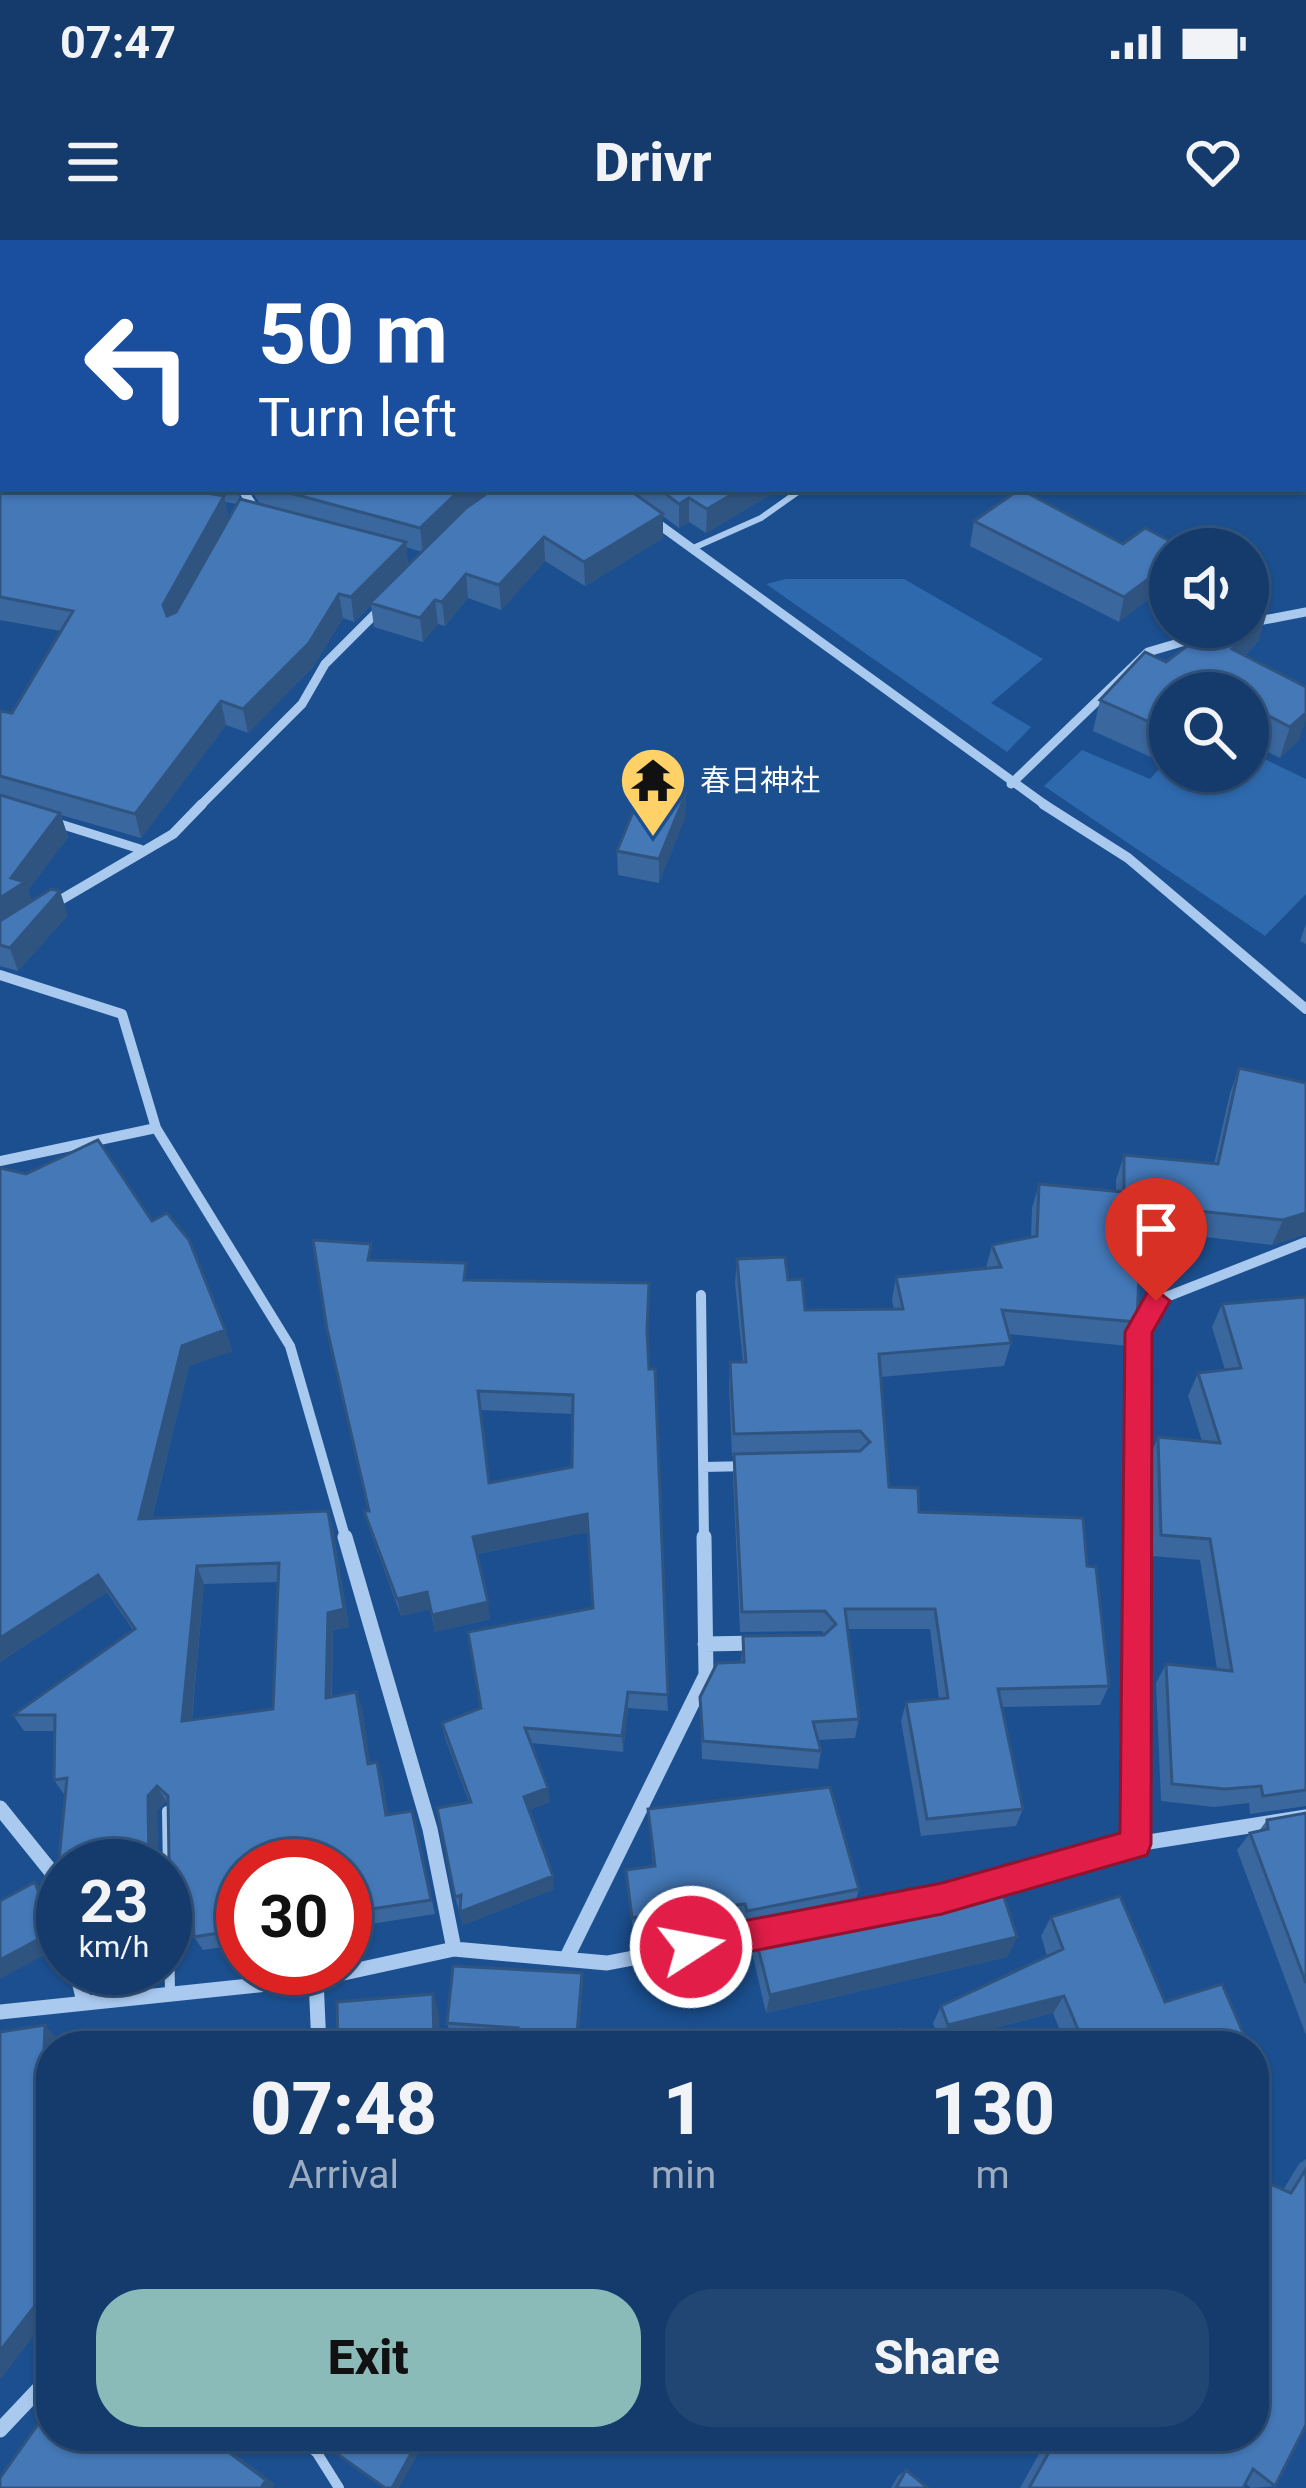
<!DOCTYPE html>
<meta charset="utf-8">
<style>
:root{--surface:#143b6b;--page:#214673;--text:#f1f3f6;--muted:#9dadc1;--line:#33557e;--accent:#8bbbb9}
body{margin:0;font-family:Roboto,"Noto Sans JP",sans-serif;background:var(--page);color:var(--text);height:100vh;display:flex;flex-direction:column;font-size:45px;white-space:nowrap}
*{box-sizing:border-box;margin:0}
p{font-size:39px;color:var(--muted)}
.icon{flex:none;width:66px;height:66px;fill:none;stroke:currentColor;stroke-width:2;stroke-linecap:round;stroke-linejoin:round}
.map{position:relative;flex:1;overflow:hidden}
.panel{position:absolute;left:36px;top:1791px;width:1233px;height:420px;display:flex;flex-direction:column;background:var(--surface);border-radius:48px;box-shadow:0 3px 9px #0004,0 0 0 3px var(--line)}
.panel>*{flex:none}
.hud{position:absolute;left:0px;top:0px;width:1308px;height:252px;box-shadow:0 3px 9px #0004,0 0 0 3px var(--line);background:#1a4fa0;color:#fff;overflow:hidden}
.tools{position:absolute;left:1149px;top:288px;display:grid;gap:24px}
.tools a{display:grid;place-items:center;width:120px;height:120px;border-radius:50%;background:var(--surface);box-shadow:0 3px 9px #0004,0 0 0 3px var(--line);font-size:60px}
.speed{position:absolute;left:36px;top:1599px;display:flex;gap:24px;font-size:60px;font-weight:700;text-align:center}
.speed>*{display:grid;place-content:center;width:156px;height:156px;border-radius:50%;background:var(--surface);box-shadow:0 3px 9px #0004,0 0 0 3px var(--line);line-height:1}
.speed small{font-size:30px;font-weight:400}
.speed .limit{border:18px solid #d22;background:#fff;color:#111}
.pin{position:absolute;display:grid;place-items:center;width:102px;height:102px;color:#fff;margin:-123px -51px;border-radius:50% 50% 50% 0;rotate:-45deg;box-shadow:0 0 12px #0007}
.pin .icon{rotate:45deg}
.me{position:absolute;width:132px;margin:-66px;rotate:79deg;stroke-linejoin:round;filter:drop-shadow(0 0 9px #0008)}
.turn{display:flex;align-items:center;gap:42px;height:252px;padding:0 60px;font-size:54px}
.turn .icon{width:156px;height:156px;stroke-width:2.5}
.turn b{display:block;font-size:84px;line-height:102px}
.eta{display:flex;justify-content:space-evenly;align-items:center;height:204px;text-align:center}
.eta b{font-size:72px;font-weight:800;line-height:84px}
.primary-button{display:flex;gap:24px;margin-top:auto;padding:24px 60px}
.primary-button a{flex:1;height:138px;border-radius:48px;background:var(--accent);color:#111;font-size:48px;font-weight:800;line-height:138px;text-align:center}
.primary-button a+a{background:var(--page);color:var(--text)}
.status{display:flex;justify-content:space-between;align-items:center;height:84px;padding:0 60px;background:var(--surface);direction:ltr}
.status svg{height:33px;fill:currentColor}
header{display:flex;justify-content:space-between;align-items:center;height:156px;padding:0 60px;background:var(--surface);font-size:54px;font-weight:800}
.map>svg:first-child{display:block}
.green{fill:#2e69ad}
.lines{fill:none;stroke-linecap:round;stroke-linejoin:round}
.service-far2{stroke:#a9c9ee;stroke-width:6}
.service-far1{stroke:#a9c9ee;stroke-width:9}
.service{stroke:#a9c9ee;stroke-width:10}
.minor-far2{stroke:#a9c9ee;stroke-width:9}
.minor-far1{stroke:#a9c9ee;stroke-width:10}
.minor{stroke:#a9c9ee;stroke-width:15}
.wall{fill:#3a679d;fill-rule:evenodd}
.shaded-wall{fill:#305480}
.building{fill:#4478b7;stroke:#305480;stroke-width:3;fill-rule:evenodd}
.route{fill:#e11d48;stroke:#92132f;stroke-width:3}
.labels{text-anchor:middle;dominant-baseline:central;stroke-width:9;stroke-linejoin:round;paint-order:stroke}
.poi-label{font-size:30px;fill:#fff;stroke:#1b4f8f;text-anchor:start}
</style>
<div class="status"><b>07:47</b><svg viewBox="0 0 49 12"><path d="M0 12V9h3v3zM5 12V6h3v6zM10 12V3h3v9zM15 12V0h3v12zM26 1h20v11H26zM47 4h2v5h-2z"/></svg></div>
<header><svg class="icon" aria-label="menu" viewBox="0 0 24 24"><path d="M4 6h16M4 12h16M4 18h16"/></svg>Drivr<svg class="icon" aria-label="heart" viewBox="0 0 24 24"><path d="M12 20l-8-8c-3-5 5-10 8-4 3-6 11-1 8 4z"/></svg></header>
<div class="map">
<svg width="1306" height="2248" viewBox="0 0 1306 2248">
<rect width="100%" height="100%" fill="#1b4f8f"/>
<!-- green -->
<path class="green" d="M 786,339 L 904,339 L 1043,419 L 991,463 L 1031,487 L 1007,512 L 766,344 Z
M 1082,510 L 1150,539 L 1170,517 L 1170,531 L 1248,531 L 1248,511 L 1306,539 L 1306,654 L 1265,696 L 1044,546 Z"/>
<g class="lines">
<!-- service-far2 -->
<path class="service-far2" d="M 691,309 L 761,278 L 802,249"/>
<!-- service-far1 -->
<path class="service-far1" d="M 57,583 L 140,609"/>
<!-- service -->
<path class="service" d="M 167,1571 L 170,1753
M 298,2196 L 317,2213 L 339,2248"/>
<!-- minor-far2 -->
<path class="minor-far2" d="M 242,249 L 258,274
M 650,278 L 1048,567
M 1248,383 L 1306,372
M 1011,544 L 1148,412 L 1233,387
M 199,567 L 302,464 L 325,424 L 384,365"/>
<!-- minor-far1 -->
<path class="minor-far1" d="M 1043,564 L 1128,618 L 1306,769
M 52,665 L 173,594 L 202,564
M 0,735 L 122,774 L 156,888 L 290,1106 L 346,1300
M 0,921 L 156,888
M 701,1055 L 704,1300
M 703,1227 L 750,1226
M 1137,1300 L 1138,1092 L 1156,1061 L 1306,1002"/>
<!-- minor -->
<path class="minor" d="M 345,1297 L 430,1589 L 454,1709
M 705,1404 L 758,1403
M 0,1568 L 54,1635 L 63,1672
M 1136,1604 L 1137,1297
M 855,1675 L 942,1659 L 1136,1604 L 1306,1577
M 566,1719 L 706,1435 L 704,1297
M 76,1728 L 84,1762
M 316,1739 L 319,1806
M 0,1772 L 316,1739 L 454,1709 L 607,1723 L 764,1693
M 0,2190 L 51,2136"/>
</g>
<!-- wall -->
<path class="wall" d="M 0,0 L 3,3 L 3,249 L 238,249 L 240,259 L 261,265 L 250,249 L 780,249 L 706,293 L 689,282 L 679,288 L 663,276 L 663,298 L 585,346 L 545,321 L 501,370 L 468,358 L 445,386 L 438,384 L 423,402 L 374,387 L 371,365 L 354,382 L 343,378 L 313,427 L 248,493 L 226,485 L 141,598 L 61,575 L 68,597 L 28,650 L 32,661 L 68,675 L 18,731 L 0,726 L 0,471 L 12,473 L 61,391 L 0,380 ZM 225,262 L 237,264 L 229,279 ZM 406,307 L 422,312 L 408,325 Z
M 1126,0 L 1306,0 L 1306,253 L 1301,249 L 1305,249 L 1305,3 L 1128,3 Z
M 974,281 L 1123,304 L 1185,309 L 1119,382 L 970,306 Z
M 1259,400 L 1245,416 L 1299,500 L 1280,518 L 1248,502 L 1248,453 L 1170,453 L 1170,499 L 1153,518 L 1093,491 L 1100,460 L 1166,422 Z
M 686,553 L 685,578 L 659,643 L 618,635 L 617,611 Z
M 1306,684 L 1306,704 L 1300,701 Z
M 1239,828 L 1306,843 L 1306,994 L 1272,1005 L 1180,994 L 1180,1016 L 1171,1040 L 1139,1037 L 1137,1082 L 1128,1106 L 1008,1094 L 1011,1103 L 1004,1126 L 881,1137 L 889,1247 L 919,1272 L 1087,1326 L 1109,1446 L 1100,1465 L 1002,1467 L 1023,1569 L 1016,1586 L 921,1596 L 901,1481 L 906,1462 L 939,1459 L 930,1389 L 848,1389 L 859,1479 L 855,1498 L 818,1500 L 821,1511 L 818,1529 L 702,1519 L 700,1457 L 741,1422 L 743,1396 L 825,1395 L 822,1391 L 740,1392 L 733,1236 L 734,1216 L 732,1216 L 729,1145 L 730,1122 L 743,1122 L 735,1043 L 737,1019 L 788,1040 L 805,1070 L 894,1070 L 892,1060 L 896,1037 L 986,1028 L 992,1005 L 1031,997 L 1032,968 L 1039,944 L 1116,951 L 1116,940 L 1124,915 L 1214,924 L 1230,853 Z
M 0,928 L 225,1090 L 232,1111 L 189,1126 L 152,1278 L 333,1290 L 349,1387 L 333,1390 L 332,1457 L 362,1468 L 370,1524 L 382,1538 L 388,1575 L 412,1571 L 435,1674 L 345,1688 L 345,1626 L 243,1626 L 243,1704 L 203,1710 L 194,1697 L 179,1700 L 170,1686 L 168,1564 L 166,1561 L 157,1571 L 158,1626 L 63,1626 L 65,1556 L 54,1540 L 55,1491 L 24,1491 L 13,1475 L 133,1390 L 107,1352 L 0,1422 ZM 278,1342 L 273,1469 L 192,1480 L 204,1344 Z
M 375,1020 L 468,1040 L 648,1102 L 668,1471 L 628,1468 L 623,1512 L 531,1503 L 550,1562 L 529,1570 L 554,1649 L 463,1685 L 455,1657 L 469,1562 L 445,1498 L 442,1483 L 481,1468 L 593,1368 L 588,1292 L 477,1314 L 490,1379 L 435,1392 L 430,1369 L 401,1376 L 369,1288 L 364,1271 L 369,1271 ZM 481,1170 L 573,1174 L 572,1227 L 490,1243 Z
M 1306,1057 L 1306,1566 L 1250,1574 L 1249,1563 L 1214,1567 L 1161,1561 L 1156,1443 L 1166,1424 L 1217,1429 L 1200,1320 L 1152,1316 L 1149,1219 L 1158,1197 L 1202,1201 L 1188,1156 L 1198,1133 L 1225,1130 L 1212,1087 L 1222,1064 Z
M 648,1569 L 859,1649 L 855,1663 L 745,1684 L 743,1678 L 633,1692 L 626,1630 L 653,1626 Z
M 1306,1573 L 1306,1795 L 1237,1610 L 1250,1593 L 1259,1591 L 1267,1580 Z
M 870,1674 L 1017,1697 L 1007,1717 L 766,1773 L 751,1708 L 753,1688 Z
M 1051,1677 L 1165,1762 L 1244,1806 L 1066,1806 L 1053,1773 L 940,1802 L 933,1783 L 941,1766 L 1047,1716 L 1041,1696 Z
M 582,1733 L 583,1746 L 517,1800 L 451,1795 L 447,1783 Z
M 1306,1919 L 1306,2185 L 1275,2246 L 1251,2248 L 1245,2243 L 1243,2248 L 1020,2248 L 1049,2196 L 1254,2196 L 1254,1952 L 1266,1942 L 1283,1950 L 1299,1924 Z
M 906,2230 L 928,2248 L 891,2248 L 898,2236 Z"/>
<!-- shaded-wall -->
<path class="shaded-wall" d="M 461,249 L 499,249 L 423,312 L 420,288 Z
M 741,249 L 780,249 L 706,293 L 707,269 Z
M 224,256 L 229,280 L 168,389 L 163,365 Z
M 689,258 L 689,282 L 679,288 L 679,264 Z
M 663,274 L 663,298 L 585,346 L 584,322 Z
M 544,297 L 545,321 L 501,370 L 499,345 Z
M 406,302 L 408,327 L 354,382 L 351,357 Z
M 1170,323 L 1170,343 L 1119,382 L 1124,357 Z
M 466,334 L 468,358 L 445,386 L 442,362 Z
M 339,354 L 343,378 L 313,427 L 248,493 L 243,469 Z
M 435,360 L 438,384 L 423,402 L 420,378 Z
M 1268,369 L 1259,400 L 1223,440 L 1232,409 Z
M 221,461 L 226,485 L 141,598 L 135,574 Z
M 1306,473 L 1306,480 L 1299,500 L 1280,518 L 1290,487 Z
M 1170,477 L 1170,499 L 1153,518 L 1161,487 Z
M 686,553 L 685,578 L 659,643 L 659,619 Z
M 60,573 L 68,597 L 28,650 L 34,665 L 0,687 L 0,658 L 11,638 Z
M 60,651 L 68,675 L 18,731 L 10,708 Z
M 1306,973 L 1306,994 L 1272,1005 L 1283,980 Z
M 225,1090 L 232,1111 L 189,1126 L 147,1297 L 139,1279 L 182,1106 Z
M 328,1271 L 333,1290 L 349,1387 L 333,1390 L 331,1475 L 326,1458 Z
M 587,1274 L 588,1292 L 476,1314 L 473,1297 Z
M 197,1326 L 204,1344 L 190,1497 L 182,1481 Z
M 98,1335 L 107,1352 L 0,1422 L 0,1398 Z
M 427,1352 L 430,1369 L 401,1376 L 397,1359 Z
M 488,1362 L 490,1379 L 435,1392 L 432,1375 Z
M 356,1452 L 362,1468 L 373,1540 L 368,1524 Z
M 628,1452 L 628,1468 L 623,1512 L 622,1496 Z
M 377,1522 L 382,1538 L 390,1590 L 386,1575 Z
M 157,1546 L 166,1561 L 157,1571 L 158,1626 L 149,1626 L 148,1556 Z
M 548,1548 L 550,1562 L 526,1571 L 524,1557 Z
M 553,1636 L 554,1649 L 463,1685 L 460,1672 Z
M 35,1642 L 47,1656 L 55,1681 L 44,1667 Z
M 63,1686 L 63,1705 L 0,1739 L 0,1720 Z
M 1017,1697 L 1007,1717 L 766,1773 L 770,1755 Z
M 582,1733 L 583,1746 L 578,1806 L 576,1806 Z
M 433,1754 L 439,1772 L 440,1806 L 434,1806 Z
M 1064,1756 L 1053,1773 L 940,1802 L 948,1785 Z
M 45,1785 L 59,1800 L 58,1806 L 51,1806 L 51,2005 L 37,1996 Z
M 51,2045 L 51,2073 L 0,2140 L 0,2111 Z
M 207,2196 L 217,2196 L 215,2199 L 275,2244 L 273,2248 L 261,2248 Z
M 413,2210 L 418,2214 L 399,2248 L 392,2248 Z"/>
<!-- building -->
<path class="building" d="M 0,0 L 978,0 L 979,3 L 3,3 L 3,249 L 185,249 L 224,256 L 163,365 L 167,376 L 176,372 L 240,259 L 406,302 L 351,357 L 339,354 L 309,403 L 243,469 L 221,461 L 135,574 L 0,536 L 0,471 L 12,473 L 73,371 L 0,357 Z
M 1138,0 L 1306,0 L 1306,233 L 1305,3 L 1140,3 Z
M 275,249 L 461,249 L 420,288 Z
M 493,249 L 628,249 L 663,274 L 584,322 L 544,297 L 499,345 L 466,334 L 442,362 L 435,360 L 420,378 L 370,363 L 466,268 Z
M 659,249 L 741,249 L 707,269 L 689,258 L 679,264 Z
M 1020,249 L 1123,304 L 1145,288 L 1185,309 L 1170,309 L 1170,323 L 1124,357 L 974,281 Z
M 1251,358 L 1268,369 L 1232,409 L 1306,447 L 1306,473 L 1290,487 L 1248,465 L 1248,453 L 1225,453 L 1202,441 L 1192,453 L 1170,453 L 1170,477 L 1161,487 L 1100,460 L 1145,412 L 1166,422 L 1212,387 L 1248,387 L 1248,360 Z
M 644,545 L 686,553 L 659,619 L 617,611 Z
M 0,555 L 60,573 L 11,638 L 25,642 L 0,658 Z
M 51,649 L 60,651 L 10,708 L 0,705 L 0,681 Z
M 1239,828 L 1306,843 L 1306,973 L 1283,980 L 1179,969 L 1180,1016 L 1140,1012 L 1137,1082 L 1002,1070 L 1011,1103 L 879,1114 L 889,1247 L 918,1248 L 919,1272 L 1083,1278 L 1087,1326 L 1096,1327 L 1109,1446 L 998,1449 L 1023,1569 L 927,1579 L 906,1462 L 948,1458 L 935,1369 L 845,1369 L 859,1479 L 813,1482 L 821,1511 L 703,1501 L 700,1457 L 717,1423 L 744,1422 L 743,1396 L 824,1395 L 836,1384 L 825,1371 L 742,1372 L 734,1214 L 860,1211 L 870,1202 L 860,1191 L 734,1194 L 730,1122 L 746,1122 L 737,1019 L 785,1017 L 788,1040 L 802,1039 L 805,1070 L 903,1069 L 896,1037 L 1001,1027 L 992,1005 L 1037,996 L 1039,944 L 1124,952 L 1124,915 L 1218,924 Z
M 98,900 L 152,981 L 167,973 L 189,1000 L 225,1090 L 182,1106 L 139,1279 L 328,1271 L 344,1369 L 328,1373 L 326,1458 L 356,1452 L 368,1524 L 377,1522 L 386,1575 L 412,1571 L 431,1660 L 345,1673 L 345,1626 L 243,1626 L 243,1689 L 194,1697 L 193,1682 L 170,1686 L 168,1556 L 157,1546 L 148,1556 L 149,1626 L 63,1626 L 63,1661 L 58,1630 L 67,1538 L 54,1540 L 55,1475 L 13,1475 L 135,1389 L 98,1335 L 0,1398 L 0,928 L 26,934 ZM 279,1323 L 273,1469 L 182,1481 L 197,1326 Z
M 313,1000 L 371,1004 L 368,1020 L 466,1023 L 464,1040 L 649,1043 L 647,1092 L 649,1129 L 655,1129 L 668,1455 L 628,1452 L 622,1496 L 525,1488 L 548,1548 L 524,1557 L 553,1636 L 460,1672 L 461,1655 L 455,1657 L 437,1568 L 471,1562 L 442,1483 L 481,1468 L 468,1392 L 593,1368 L 587,1274 L 473,1297 L 488,1362 L 432,1375 L 427,1352 L 397,1359 L 364,1271 L 369,1271 L 327,1089 ZM 478,1151 L 573,1155 L 572,1227 L 489,1243 Z
M 1306,1057 L 1306,1550 L 1263,1556 L 1261,1546 L 1225,1549 L 1172,1544 L 1166,1424 L 1232,1431 L 1210,1299 L 1161,1295 L 1158,1197 L 1220,1203 L 1198,1133 L 1241,1128 L 1222,1064 Z
M 830,1547 L 859,1649 L 747,1671 L 745,1664 L 632,1678 L 626,1630 L 655,1626 L 648,1569 Z
M 1306,1573 L 1306,1743 L 1250,1593 L 1268,1589 L 1267,1580 Z
M 35,1642 L 44,1667 L 56,1670 L 63,1663 L 63,1686 L 0,1720 L 0,1661 Z
M 1000,1645 L 1017,1697 L 770,1755 L 753,1688 L 868,1667 L 870,1674 Z
M 1120,1656 L 1165,1762 L 1222,1744 L 1247,1802 L 1236,1806 L 1085,1806 L 1064,1756 L 948,1785 L 941,1766 L 1063,1709 L 1051,1677 Z
M 453,1726 L 582,1733 L 576,1806 L 516,1806 L 518,1788 L 447,1783 Z
M 433,1754 L 434,1806 L 338,1806 L 337,1762 Z
M 45,1785 L 37,1996 L 51,1981 L 51,2045 L 0,2111 L 0,1792 Z
M 901,1788 L 910,1806 L 863,1806 Z
M 1306,1929 L 1306,2185 L 1275,2246 L 1253,2229 L 1243,2248 L 1029,2248 L 1058,2196 L 1254,2196 L 1254,1965 L 1266,1942 L 1291,1953 Z
M 51,2166 L 51,2196 L 207,2196 L 266,2240 L 261,2248 L 0,2248 L 0,2238 Z
M 316,2196 L 391,2196 L 413,2210 L 392,2248 L 385,2248 L 315,2198 Z
M 792,2196 L 819,2196 L 796,2207 Z
M 906,2230 L 928,2248 L 896,2248 Z"/>
<!-- route -->
<path class="route" d="M 1156,1050 L 1170,1061 L 1152,1093 L 1151,1604 L 1147,1615 L 942,1674 L 691,1723 L 679,1718 L 674,1707 L 679,1696 L 691,1691 L 942,1643 L 1120,1593 L 1125,1092 L 1147,1053 Z"/>
<!-- icons -->
<defs>
<symbol id="temple-pin" viewBox="-11 -11 22 30"><path d="M0 17L-7.5 6A9.5 9.5 0 1 1 7.5 6Z" fill="#ffd166" stroke="#1b4f8f"/><path d="M0-6L5-2H3V0L6.5 2.5H4V6H1.5V3h-3V6H-4V2.5H-6.5L-3 0V-2H-5Z" fill="#111"/></symbol>
</defs>
<g fill-rule="evenodd">
<use href="#temple-pin" x="615" y="502" width="76" height="104"/>
</g>
<g class="labels">
<!-- poi labels -->
<g class="poi-label">
<text x="700" y="540">春日神社</text>
</g>
</g>
</svg>
<div class="tools">
<a><svg class="icon" aria-label="sound" viewBox="0 0 24 24"><path d="M4 9h4l5-4v14l-5-4H4zM17 9q2 3 0 6"/></svg></a>
<a><svg class="icon" aria-label="search" viewBox="0 0 24 24"><circle cx="10" cy="10" r="6"/><path d="M15 15l6 6"/></svg></a>
</div>
<div class="speed"><div>23<small>km/h</small></div><div class="limit">30</div></div>
<div class="pin" style="left:1156px;top:1061px;background:#d93025"><svg class="icon" aria-label="arrive" viewBox="0 0 24 24"><path d="M6 21V4h12l-3 4 3 4H6"/></svg></div>
<svg class="me" style="left:691px;top:1707px" viewBox="-20 -20 40 40"><circle r="17" fill="#e11d48" stroke="#fff" stroke-width="3"/><path d="M0-11L8 9 0 5-8 9z" fill="#fff"/></svg>
<div class="hud">
<div class="turn"><svg class="icon" aria-label="left" viewBox="0 0 24 24"><path d="M17 20v-9H6M10 6l-5 5 5 5"/></svg><div><b>50 m</b>Turn left</div></div>
</div>
<section class="panel">
<div class="eta">
<div><b>07:48</b><p>Arrival</p></div>
<div><b>1</b><p>min</p></div>
<div><b>130</b><p>m</p></div>
</div>
<div class="primary-button"><a>Exit</a><a>Share</a></div>
</section>
</div>
